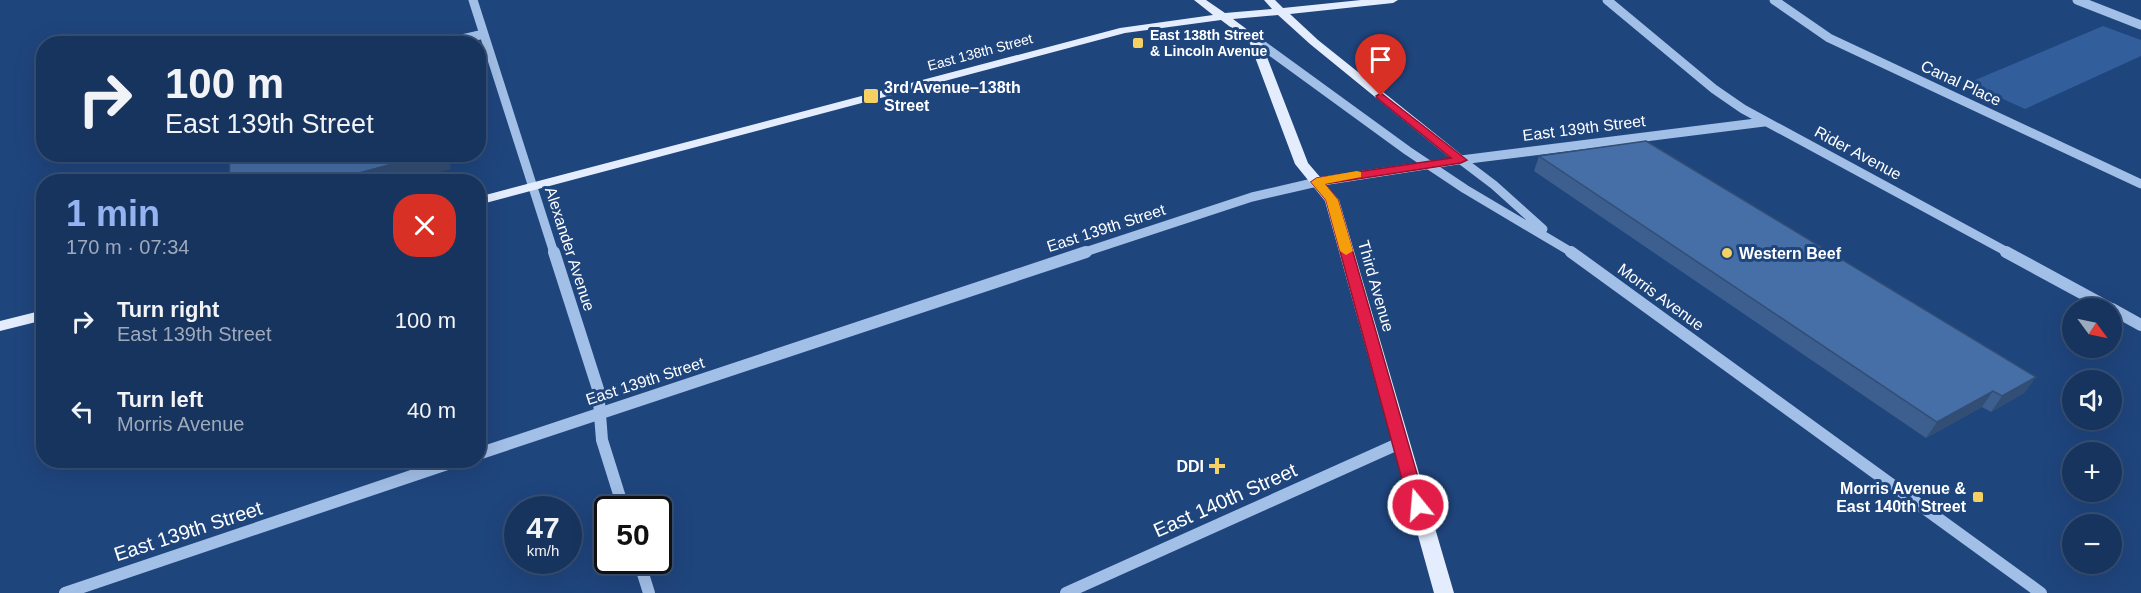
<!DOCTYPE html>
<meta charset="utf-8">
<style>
:root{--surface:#17345e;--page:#243f67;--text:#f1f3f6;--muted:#9eaabc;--line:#364f73;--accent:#95b2f1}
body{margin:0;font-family:Arial,sans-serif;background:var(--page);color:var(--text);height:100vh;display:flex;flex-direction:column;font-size:22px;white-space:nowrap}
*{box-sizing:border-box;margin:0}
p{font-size:20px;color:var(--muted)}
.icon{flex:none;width:33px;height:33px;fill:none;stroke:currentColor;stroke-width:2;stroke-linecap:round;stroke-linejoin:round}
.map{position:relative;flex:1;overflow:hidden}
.drawer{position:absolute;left:36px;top:174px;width:450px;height:294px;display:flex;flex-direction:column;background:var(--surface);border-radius:24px;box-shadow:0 6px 24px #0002,0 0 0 2px var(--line)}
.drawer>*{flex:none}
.hud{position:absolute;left:36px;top:36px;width:450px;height:126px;border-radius:24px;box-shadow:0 6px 24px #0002,0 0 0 2px var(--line);background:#17345e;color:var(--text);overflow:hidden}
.needle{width:39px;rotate:123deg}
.fabs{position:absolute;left:2062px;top:298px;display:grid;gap:12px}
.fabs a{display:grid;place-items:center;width:60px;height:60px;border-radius:50%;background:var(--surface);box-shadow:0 6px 24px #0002,0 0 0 2px var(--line);font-size:30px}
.speed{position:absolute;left:504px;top:496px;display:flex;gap:12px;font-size:30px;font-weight:700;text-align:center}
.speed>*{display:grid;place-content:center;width:78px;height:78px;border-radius:50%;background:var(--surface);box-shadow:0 6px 24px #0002,0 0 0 2px var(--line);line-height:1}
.speed small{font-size:15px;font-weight:400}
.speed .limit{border:3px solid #111;border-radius:9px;background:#fff;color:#111}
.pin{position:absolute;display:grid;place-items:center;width:51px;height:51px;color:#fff;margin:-62px -26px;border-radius:50% 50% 50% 0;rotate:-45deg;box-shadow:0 0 6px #0007}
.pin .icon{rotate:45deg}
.me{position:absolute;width:66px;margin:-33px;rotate:343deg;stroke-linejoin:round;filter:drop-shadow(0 0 4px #0008)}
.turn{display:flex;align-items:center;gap:21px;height:126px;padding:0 30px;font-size:27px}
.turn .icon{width:78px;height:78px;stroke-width:2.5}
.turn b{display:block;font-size:42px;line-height:51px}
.round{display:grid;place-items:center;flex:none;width:63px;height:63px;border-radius:24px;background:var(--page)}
.summary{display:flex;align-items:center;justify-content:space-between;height:102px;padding:0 30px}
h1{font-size:36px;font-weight:600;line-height:45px;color:var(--accent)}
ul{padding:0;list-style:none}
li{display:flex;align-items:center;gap:18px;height:90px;padding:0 30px}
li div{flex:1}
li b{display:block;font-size:22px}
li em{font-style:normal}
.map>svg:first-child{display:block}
.green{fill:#325e9b}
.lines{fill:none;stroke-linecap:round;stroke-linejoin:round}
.minor-far1{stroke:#a2bfe7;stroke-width:9}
.minor{stroke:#a2bfe7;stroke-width:12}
.major{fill:#e4edfd;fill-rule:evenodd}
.wall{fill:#3d5f90}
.shaded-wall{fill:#324e75}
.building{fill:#476fa7;stroke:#324e75;stroke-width:1.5}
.route{fill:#e11d48;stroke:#92132f;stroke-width:1.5}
.slow{fill:#f59e0b}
.poi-dot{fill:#f5d062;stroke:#1f457d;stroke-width:2}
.labels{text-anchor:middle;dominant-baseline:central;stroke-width:6;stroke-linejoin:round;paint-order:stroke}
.far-poi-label{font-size:14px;font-weight:bold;fill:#fff;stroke:#1f457d;text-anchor:start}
.far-street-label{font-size:14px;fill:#fff;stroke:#1f457d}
.street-label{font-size:16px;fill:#fff;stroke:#1f457d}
.poi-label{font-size:16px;font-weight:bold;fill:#fff;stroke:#1f457d;text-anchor:start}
.near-street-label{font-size:20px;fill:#fff;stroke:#1f457d}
</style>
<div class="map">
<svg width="2141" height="593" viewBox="0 0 2141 593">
<rect width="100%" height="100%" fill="#1f457d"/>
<!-- green -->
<path class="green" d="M 2103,26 L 2141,40 L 2141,56 L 2025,109 L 1968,83 Z"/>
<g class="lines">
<!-- minor-far1 -->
<path class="minor-far1" d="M 473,0 L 554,253
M 1607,0 L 1714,89 L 1743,109 L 2009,253
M 1774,0 L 1829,38 L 2141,184
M 2077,0 L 2141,25
M 1254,39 L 1408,151 L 1465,189 L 1573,253
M 440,44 L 484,34
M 1461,160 L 1764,122
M 1461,160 L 1494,185 L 1543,229
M 1082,253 L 1252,197 L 1317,182"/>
<!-- minor -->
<path class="minor" d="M 554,252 L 598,389 L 602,440 L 624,510
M 1571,252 L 2041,593
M 2006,252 L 2111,309
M 2112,309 L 2141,325
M 478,454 L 1086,252
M 639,561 L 649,593
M 65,593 L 459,460
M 1066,593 L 1400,443"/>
<!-- major -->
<path class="major" d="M 1194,0 L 1206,0 L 1225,13 L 1272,9 L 1264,0 L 1275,0 L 1283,8 L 1361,0 L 1398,0 L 1393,3 L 1290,14 L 1318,40 L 1468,160 L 1461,164 L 1326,185 L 1339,200 L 1454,593 L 1434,593 L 1325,201 L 1295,164 L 1249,41 L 1221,20 L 1125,33 L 478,205 L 478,197 L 1120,28 L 1213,15 ZM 1278,15 L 1310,44 L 1450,158 L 1320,177 L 1308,163 L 1260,39 L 1233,19 Z
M 44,310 L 44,320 L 0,331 L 0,321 Z"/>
</g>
<!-- wall -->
<path class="wall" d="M 1539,156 L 2036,377 L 2024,393 L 1991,412 L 1982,407 L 1926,438 L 1534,171 Z"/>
<!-- shaded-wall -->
<path class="shaded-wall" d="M 430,154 L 448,154 L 451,169 L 404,182 L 325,182 Z
M 2036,377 L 2024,393 L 1991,412 L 2002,396 Z
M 1993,391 L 1982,407 L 1926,438 L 1937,422 Z"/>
<!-- building -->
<path class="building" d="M 1646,141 L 2036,377 L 2002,396 L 1993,391 L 1937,422 L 1539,156 Z
M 230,154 L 430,154 L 325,182 L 229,182 Z"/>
<!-- route -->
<path class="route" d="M 1381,93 L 1467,160 L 1461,163 L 1325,184 L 1338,200 L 1426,505 L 1423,509 L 1418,511 L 1412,509 L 1409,505 L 1326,200 L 1311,182 L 1317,178 L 1451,158 L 1377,98 L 1376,96 Z"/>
<!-- slow -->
<path class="slow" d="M 1357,171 L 1361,172 L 1361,177 L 1325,184 L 1338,200 L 1353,251 L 1346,255 L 1340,251 L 1326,200 L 1311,182 L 1317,178 Z"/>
<!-- markers -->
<g class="poi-dot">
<rect x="1132" y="37" width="12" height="12" rx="3"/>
<rect x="863" y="88" width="16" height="16" rx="3"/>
<circle cx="1727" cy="253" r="6"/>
<path d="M1214 457h6v6h6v6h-6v6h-6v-6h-6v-6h6z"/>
<rect x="1972" y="491" width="12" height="12" rx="3"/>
</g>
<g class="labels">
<!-- far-poi labels -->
<g class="far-poi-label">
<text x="1150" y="35">East 138th Street<tspan x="1150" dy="16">&amp; Lincoln Avenue</tspan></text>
</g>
<!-- far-street labels -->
<g class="far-street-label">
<text transform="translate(980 52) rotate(-15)">East 138th Street</text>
</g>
<!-- street labels -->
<g class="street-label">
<text transform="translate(1961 83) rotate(25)">Canal Place</text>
<text transform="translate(1584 128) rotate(-7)">East 139th Street</text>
<text transform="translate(1858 153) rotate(28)">Rider Avenue</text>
<text transform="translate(1106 228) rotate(-18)">East 139th Street</text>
<text transform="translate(570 249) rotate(72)">Alexander Avenue</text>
<text transform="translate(1376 286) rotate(74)">Third Avenue</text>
<text transform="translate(1661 297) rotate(36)">Morris Avenue</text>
<text transform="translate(645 381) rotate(-18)">East 139th Street</text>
</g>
<!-- poi labels -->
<g class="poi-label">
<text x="884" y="87">3rd Avenue–138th<tspan x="884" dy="18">Street</tspan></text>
<text x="1739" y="253">Western Beef</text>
<text x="1204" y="466" text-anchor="end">DDI</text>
<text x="1966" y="488" text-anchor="end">Morris Avenue &amp;<tspan x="1966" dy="18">East 140th Street</tspan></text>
</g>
<!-- near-street labels -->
<g class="near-street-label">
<text transform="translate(1225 500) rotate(-24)">East 140th Street</text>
<text transform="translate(188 531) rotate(-18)">East 139th Street</text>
</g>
</g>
</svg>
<div class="fabs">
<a><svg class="needle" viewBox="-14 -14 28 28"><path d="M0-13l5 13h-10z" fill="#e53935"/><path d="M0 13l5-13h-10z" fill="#9eaabc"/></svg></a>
<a><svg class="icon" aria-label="sound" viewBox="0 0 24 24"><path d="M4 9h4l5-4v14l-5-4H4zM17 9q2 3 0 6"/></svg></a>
<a>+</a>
<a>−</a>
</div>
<div class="speed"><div>47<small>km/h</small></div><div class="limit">50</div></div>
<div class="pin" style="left:1381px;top:96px;background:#d93025"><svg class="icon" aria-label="arrive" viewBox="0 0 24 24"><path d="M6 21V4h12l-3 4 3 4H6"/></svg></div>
<svg class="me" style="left:1418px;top:505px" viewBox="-20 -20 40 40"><circle r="17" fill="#e11d48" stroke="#fff" stroke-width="3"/><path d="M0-11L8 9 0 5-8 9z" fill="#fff"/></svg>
<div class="hud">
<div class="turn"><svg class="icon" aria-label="right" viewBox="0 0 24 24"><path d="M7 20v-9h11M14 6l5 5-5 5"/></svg><div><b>100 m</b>East 139th Street</div></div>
</div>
<section class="drawer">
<div class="summary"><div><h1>1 min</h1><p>170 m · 07:34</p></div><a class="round" style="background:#d93025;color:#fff"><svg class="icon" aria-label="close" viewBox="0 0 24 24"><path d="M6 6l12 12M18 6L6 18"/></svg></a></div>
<ul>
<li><svg class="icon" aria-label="right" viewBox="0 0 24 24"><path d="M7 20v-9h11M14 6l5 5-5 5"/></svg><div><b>Turn right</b><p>East 139th Street</p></div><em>100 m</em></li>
<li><svg class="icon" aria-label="left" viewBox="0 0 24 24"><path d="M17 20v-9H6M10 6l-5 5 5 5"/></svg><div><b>Turn left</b><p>Morris Avenue</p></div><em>40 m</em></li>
</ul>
</section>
</div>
